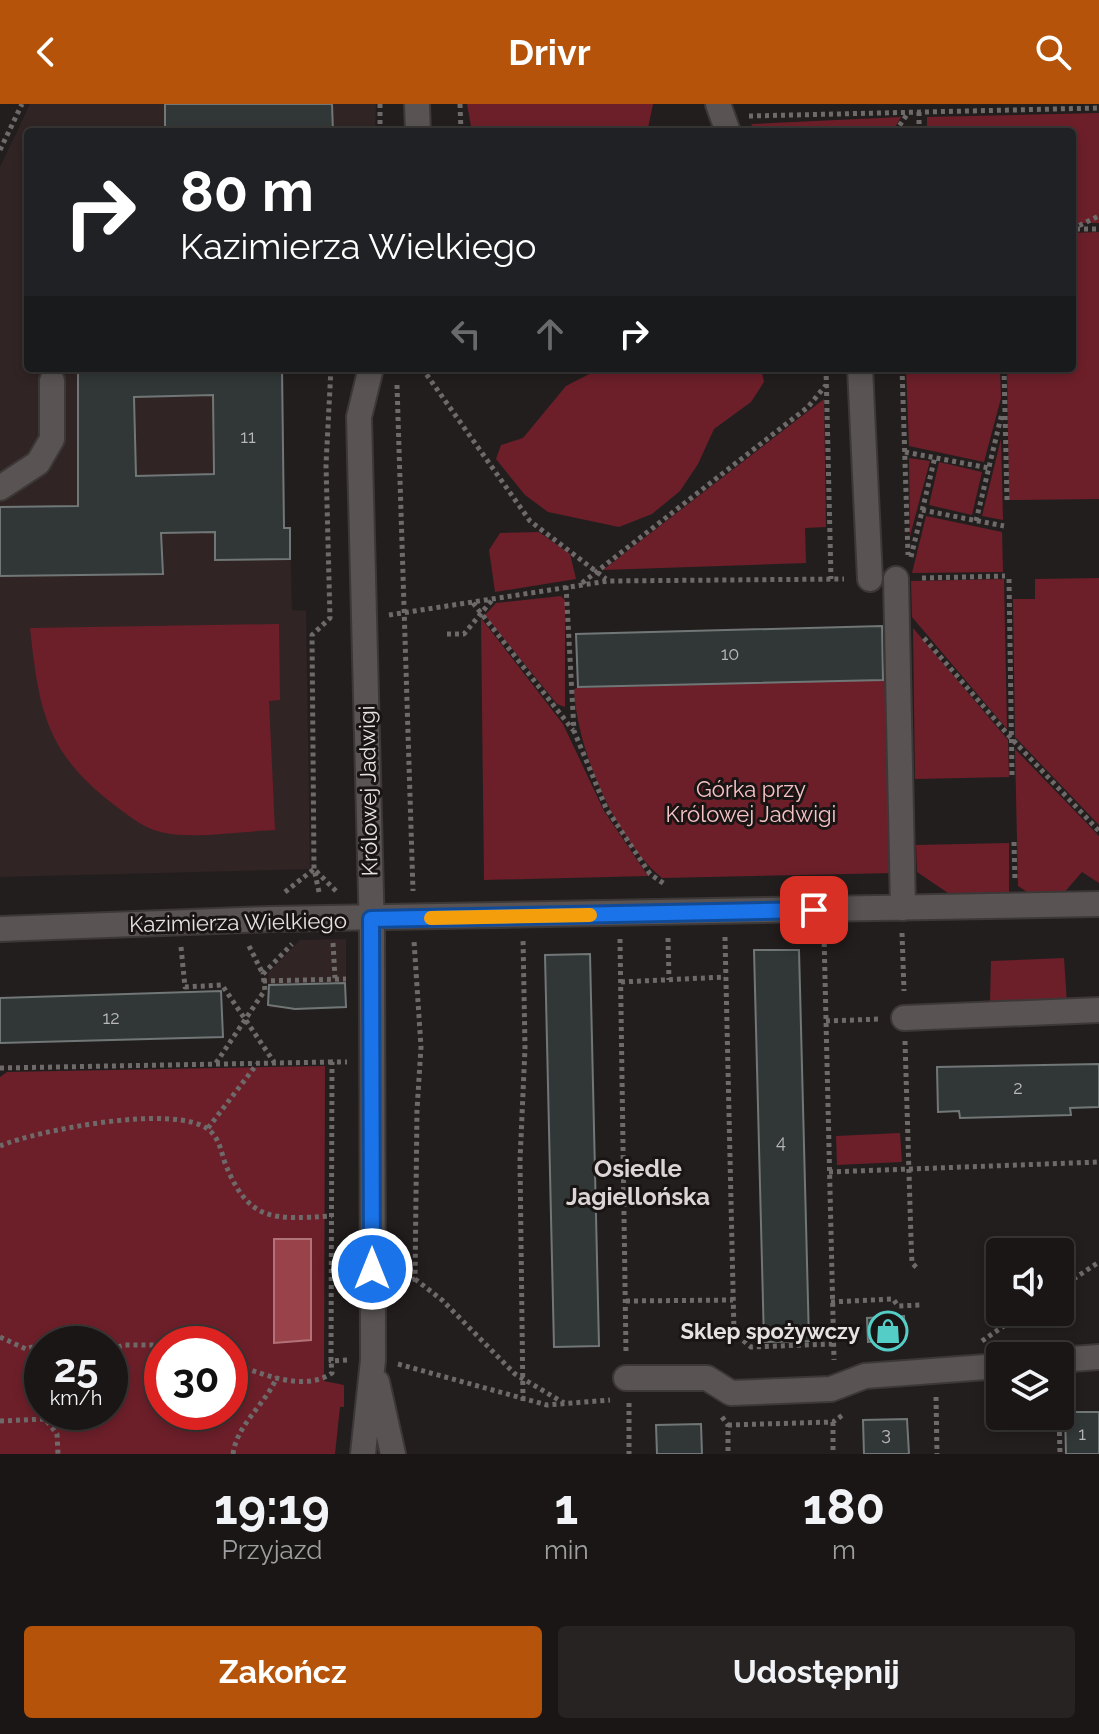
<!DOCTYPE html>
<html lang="pl">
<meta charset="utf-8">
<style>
:root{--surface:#1a1616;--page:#272323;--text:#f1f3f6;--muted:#9f9fa1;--line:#383535;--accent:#b45309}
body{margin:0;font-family:Raleway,sans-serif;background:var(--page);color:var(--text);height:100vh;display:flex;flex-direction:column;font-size:30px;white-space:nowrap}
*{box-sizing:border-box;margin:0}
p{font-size:26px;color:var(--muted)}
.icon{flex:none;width:44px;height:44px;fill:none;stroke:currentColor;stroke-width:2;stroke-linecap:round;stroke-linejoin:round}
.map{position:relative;height:1350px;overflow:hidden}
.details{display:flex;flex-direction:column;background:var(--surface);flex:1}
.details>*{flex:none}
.top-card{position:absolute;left:24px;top:24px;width:1052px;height:244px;border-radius:8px;box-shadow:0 4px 12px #0003,0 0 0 2px var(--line);background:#202124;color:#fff;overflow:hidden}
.tools{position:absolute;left:986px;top:1134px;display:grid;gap:16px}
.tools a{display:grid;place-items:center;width:88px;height:88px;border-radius:8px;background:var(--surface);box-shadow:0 4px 12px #0003,0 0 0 2px var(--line);font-size:40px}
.speed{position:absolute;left:24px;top:1222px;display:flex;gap:16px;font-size:40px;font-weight:700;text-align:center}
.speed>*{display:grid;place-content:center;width:104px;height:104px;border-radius:50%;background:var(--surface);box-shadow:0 4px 12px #0003,0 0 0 2px var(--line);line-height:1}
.speed small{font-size:20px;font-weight:400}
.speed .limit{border:12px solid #d22;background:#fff;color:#111}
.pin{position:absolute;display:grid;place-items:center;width:68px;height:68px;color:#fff;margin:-34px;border-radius:16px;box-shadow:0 4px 12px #0006}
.me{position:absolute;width:88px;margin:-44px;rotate:0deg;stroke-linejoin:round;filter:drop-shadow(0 0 6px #0008)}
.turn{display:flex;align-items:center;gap:28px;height:168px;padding:0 24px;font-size:36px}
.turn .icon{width:104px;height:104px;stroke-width:2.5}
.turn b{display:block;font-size:56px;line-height:68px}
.lanes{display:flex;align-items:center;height:76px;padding:0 24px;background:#0003;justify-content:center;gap:40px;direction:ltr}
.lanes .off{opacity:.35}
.eta{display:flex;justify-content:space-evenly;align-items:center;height:136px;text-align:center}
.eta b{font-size:48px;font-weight:700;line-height:56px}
.primary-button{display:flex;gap:16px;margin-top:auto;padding:16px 24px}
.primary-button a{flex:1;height:92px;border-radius:8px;background:var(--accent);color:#fff;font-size:32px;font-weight:700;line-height:92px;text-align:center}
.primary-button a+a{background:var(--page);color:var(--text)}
header{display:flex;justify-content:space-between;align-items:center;height:104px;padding:0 24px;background:var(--accent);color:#fff;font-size:36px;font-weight:700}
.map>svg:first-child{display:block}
.built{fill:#302424}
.green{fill:#6c1f29;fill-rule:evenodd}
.water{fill:#9a424a;stroke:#b17278;stroke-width:2}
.building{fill:#313737;stroke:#707776;stroke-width:2;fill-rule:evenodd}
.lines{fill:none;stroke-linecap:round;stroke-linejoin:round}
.minor-casing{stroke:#3d3838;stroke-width:28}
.path{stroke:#6e6a6a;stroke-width:5;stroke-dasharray:4 4;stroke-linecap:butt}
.minor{stroke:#595353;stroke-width:24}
.route-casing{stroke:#114b97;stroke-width:20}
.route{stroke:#1a73e8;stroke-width:14}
.slow{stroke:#f59e0b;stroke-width:14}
.labels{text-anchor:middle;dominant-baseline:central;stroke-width:6;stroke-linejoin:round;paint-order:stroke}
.number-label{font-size:18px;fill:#b9b7b7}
.park-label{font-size:22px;fill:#f7c3c5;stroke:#1a1515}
.street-label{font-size:22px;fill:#e6e2e2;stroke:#1a1515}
.poi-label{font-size:22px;font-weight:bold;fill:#e6e2e2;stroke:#1a1515;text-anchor:end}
.neighbourhood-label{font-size:24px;font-weight:bold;fill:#ddd5d5;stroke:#1a1515}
</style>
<header><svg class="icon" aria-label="back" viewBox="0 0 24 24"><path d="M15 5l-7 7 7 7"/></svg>Drivr<svg class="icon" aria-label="search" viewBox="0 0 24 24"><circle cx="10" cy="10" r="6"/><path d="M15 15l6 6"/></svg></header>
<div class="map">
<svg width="1099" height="1350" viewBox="0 0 1099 1350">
<rect width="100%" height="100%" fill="#231e1e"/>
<!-- built -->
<path class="built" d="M 30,0 L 376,0 L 375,28 L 28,28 L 28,264 L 282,264 L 284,400 L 270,401 L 270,424 L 290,424 L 292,506 L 306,507 L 310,765 L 0,773 L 0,63 Z
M 346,835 L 346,903 L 269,904 L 268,869 L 300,836 Z"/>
<!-- green -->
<path class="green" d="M 467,0 L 653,0 L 648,24 L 643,28 L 472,28 Z
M 1099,9 L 1099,119 L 1072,119 L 1072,28 L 927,28 L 927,13 Z
M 901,13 L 892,28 L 756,28 L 751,20 Z
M 1099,128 L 1099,395 L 1009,396 L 1007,264 L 1072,264 L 1072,129 Z
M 655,264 L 761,264 L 764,278 L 751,298 L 714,325 L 698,360 L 680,387 L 652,410 L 619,423 L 548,408 L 525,391 L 496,355 L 501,341 L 523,334 L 566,282 L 597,266 Z
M 906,264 L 1000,264 L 1001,294 L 984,358 L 909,342 Z
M 824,295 L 826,423 L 805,424 L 806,459 L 603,466 Z
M 1001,335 L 1003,416 L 982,412 Z
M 909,354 L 930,357 L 910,432 Z
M 939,358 L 982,368 L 972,411 L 929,401 Z
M 926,412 L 1002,428 L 1003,468 L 912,469 Z
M 539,428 L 570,450 L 576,475 L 495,488 L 489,446 L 500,429 Z
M 1099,474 L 1099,721 L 1015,633 L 1013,495 L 1035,495 L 1035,475 Z
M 1004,475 L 1007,625 L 912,513 L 911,477 Z
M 561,492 L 565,496 L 565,603 L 557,600 L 485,511 L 496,499 Z
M 481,514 L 563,620 L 604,707 L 648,772 L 484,776 Z
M 279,520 L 280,596 L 269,597 L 275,726 C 244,727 193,735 165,729 C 145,725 133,715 117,703 C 46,650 39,607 30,524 Z
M 913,524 L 1008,636 L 1009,673 L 915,675 Z
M 892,575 L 896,769 L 662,774 C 615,735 577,645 574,586 L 576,584 Z
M 1015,645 L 1099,732 L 1099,779 L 1082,768 L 1062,791 L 1032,791 L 1018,782 Z
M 1009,739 L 1009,792 L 954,793 L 917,768 L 916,741 Z
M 1064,854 L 1067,900 L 990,900 L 991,857 Z
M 325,962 L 324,1277 L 344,1281 L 344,1303 L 340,1303 L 335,1350 L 0,1350 L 0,973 L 7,968 ZM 42,1240 L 110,1240 L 110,1308 L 42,1308 ZM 162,1240 L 230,1240 L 230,1308 L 162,1308 Z
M 900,1029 L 902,1058 L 837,1061 L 836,1032 Z"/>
<!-- water -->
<path class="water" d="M 274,1135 L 311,1135 L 311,1236 L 274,1239 Z"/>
<!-- building -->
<path class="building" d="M 165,0 L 332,0 L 333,28 L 165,28 Z
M 78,264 L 282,264 L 284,424 L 290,424 L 290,455 L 215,456 L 215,428 L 161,429 L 163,470 L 0,472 L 0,403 L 78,402 ZM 213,291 L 214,370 L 136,372 L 134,293 Z
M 882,522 L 883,576 L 578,583 L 576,530 Z
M 754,846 L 799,846 L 809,1237 L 764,1238 Z
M 590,850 L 599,1242 L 554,1243 L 545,851 Z
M 345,879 L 346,903 L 295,905 L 268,901 L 269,881 Z
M 221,887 L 223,933 L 0,939 L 0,894 Z
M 1099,960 L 1099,1003 L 1070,1004 L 1071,1011 L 960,1014 L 959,1007 L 938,1008 L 937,963 Z
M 904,1212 L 905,1235 L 868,1238 L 867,1214 Z
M 1065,1308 L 1099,1308 L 1099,1350 L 1066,1350 Z
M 907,1315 L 909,1350 L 864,1350 L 863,1316 Z
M 701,1320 L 702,1350 L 657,1350 L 656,1321 Z"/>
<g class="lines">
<defs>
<path id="minor" d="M 417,0 L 418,28
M 718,0 L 728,28
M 860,264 L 870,475
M 0,384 L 38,359 L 52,335 L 52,277
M 896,475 L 903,804
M 0,825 L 271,815 L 1099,800
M 904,914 L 1099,906
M 1060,1256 L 1099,1253
M 626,1274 L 707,1274 L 731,1289 L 831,1285 L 865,1272 L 1000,1262
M 377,1278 L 393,1350
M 363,1350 L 373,1256 L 372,831 L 359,313 L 371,264"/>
</defs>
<!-- minor casing -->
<use href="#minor" class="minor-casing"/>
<!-- path -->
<path class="path" d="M 380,0 L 380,28
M 460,0 L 461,28
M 919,8 L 919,28
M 749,12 L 1099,4
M 895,28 L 908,9
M 0,46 L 22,0
M 1072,125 L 1099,112
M 1076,125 L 1099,125
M 422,264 L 530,417 L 606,475
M 826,264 L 831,475
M 902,264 L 908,451
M 1004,264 L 1007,396
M 397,281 L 413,787
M 905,348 L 989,364
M 922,406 L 1004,422
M 976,417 L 1002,309
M 911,453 L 935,353
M 922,474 L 1005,472
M 1009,475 L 1012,672
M 582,479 L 808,303 L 826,281
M 566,482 L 574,627 L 606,704 L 650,770 L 666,781
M 473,499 L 573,626
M 389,511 L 608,477 L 844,475
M 447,530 L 464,530 L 492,496
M 924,534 L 1011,634 L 1099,727
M 1014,738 L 1015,777
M 285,788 L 314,765 L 337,788
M 319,788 L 314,765 L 312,531 L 330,514 L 326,361 L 331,264
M 902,829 L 904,887
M 824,831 L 834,1256
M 725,833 L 734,1229 L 751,1243 L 832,1240
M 668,834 L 669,876
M 620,835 L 626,1249
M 333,839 L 335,874
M 249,842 L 263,870
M 181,843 L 185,883 L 222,881 L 274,958
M 263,877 L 346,875
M 621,878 L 725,873
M 826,917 L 881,915
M 905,937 L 911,1135 L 912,1159 L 918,1165
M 216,959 L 265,886 L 263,870 L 292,840
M 0,964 L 332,958
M 208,1024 L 257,960
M 0,1042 C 38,1026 177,999 209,1026 C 219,1034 221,1047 225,1059 C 249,1120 275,1115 332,1112
M 829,1068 L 1099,1058
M 415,1175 L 442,1196 L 515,1270 L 564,1299
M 400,1184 L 405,1177 L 415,1175 L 417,1006 L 421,943 L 414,837
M 1060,1184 L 1099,1158
M 626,1197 L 733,1196
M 831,1198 L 893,1195 L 898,1202 L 920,1201
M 0,1233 L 26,1245 L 55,1236 L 75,1240
M 982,1237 L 1024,1208
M 110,1245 L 125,1241 L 162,1241
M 347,1256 L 331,1257 L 332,958 L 347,958
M 230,1258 C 259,1269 303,1289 332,1269 L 331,1257
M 398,1260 L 547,1301 L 610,1296
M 936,1293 L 937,1350
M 523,1297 L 520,1057 L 525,944 L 523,834
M 629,1299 L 629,1350
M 1059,1312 L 1060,1350
M 722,1313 L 728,1321 L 728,1350
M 0,1317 L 45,1315 L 57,1330 L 58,1350
M 833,1318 L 833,1350
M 728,1321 L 833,1318 L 844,1310
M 233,1350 C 237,1320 265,1301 277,1273"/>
<!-- minor -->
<use href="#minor" class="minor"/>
</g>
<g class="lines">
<defs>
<path id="route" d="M 372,1165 L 371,815 L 814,806"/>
</defs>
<!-- route casing -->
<use href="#route" class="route-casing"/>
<!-- route -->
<use href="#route" class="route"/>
<!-- slow -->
<path class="slow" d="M 431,814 L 590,811"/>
</g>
<!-- icons -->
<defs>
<symbol id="shop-ring" viewBox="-11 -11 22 22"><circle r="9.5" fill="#1a1515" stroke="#54cdc7" stroke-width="1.5"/><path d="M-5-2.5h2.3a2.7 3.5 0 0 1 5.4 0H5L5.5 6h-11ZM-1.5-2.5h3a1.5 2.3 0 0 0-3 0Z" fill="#54cdc7"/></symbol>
</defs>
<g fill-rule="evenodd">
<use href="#shop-ring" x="866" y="1205" width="44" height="44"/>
</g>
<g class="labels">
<!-- number labels -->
<g class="number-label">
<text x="248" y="332">11</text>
<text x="730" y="549">10</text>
<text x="111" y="913">12</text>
<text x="1018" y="983">2</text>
<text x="781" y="1037">4</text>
<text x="886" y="1329">3</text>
<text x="1082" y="1329">1</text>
</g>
<!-- park labels -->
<g class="park-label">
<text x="751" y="685">Górka przy<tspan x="751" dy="25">Królowej Jadwigi</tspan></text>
</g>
<!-- street labels -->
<g class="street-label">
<text transform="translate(368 687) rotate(-91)">Królowej Jadwigi</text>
<text transform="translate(238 818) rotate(-1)">Kazimierza Wielkiego</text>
</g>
<!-- poi labels -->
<g class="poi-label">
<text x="860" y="1227">Sklep spożywczy</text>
</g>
<!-- neighbourhood labels -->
<g class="neighbourhood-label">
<text x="638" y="1064">Osiedle<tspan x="638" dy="28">Jagiellońska</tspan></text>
</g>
</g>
</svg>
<div class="tools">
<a><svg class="icon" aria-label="sound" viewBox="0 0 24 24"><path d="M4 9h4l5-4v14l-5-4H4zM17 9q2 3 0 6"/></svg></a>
<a><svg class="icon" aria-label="layers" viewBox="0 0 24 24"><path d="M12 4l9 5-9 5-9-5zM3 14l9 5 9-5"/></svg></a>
</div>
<div class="speed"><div>25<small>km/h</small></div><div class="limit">30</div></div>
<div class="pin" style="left:814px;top:806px;background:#d93025"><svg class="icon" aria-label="arrive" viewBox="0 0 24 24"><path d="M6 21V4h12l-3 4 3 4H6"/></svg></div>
<svg class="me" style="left:372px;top:1165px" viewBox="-20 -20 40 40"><circle r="17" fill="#1a73e8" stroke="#fff" stroke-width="3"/><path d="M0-11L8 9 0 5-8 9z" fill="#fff"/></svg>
<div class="top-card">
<div class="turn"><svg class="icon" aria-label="right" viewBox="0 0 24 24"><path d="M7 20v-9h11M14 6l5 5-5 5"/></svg><div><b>80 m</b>Kazimierza Wielkiego</div></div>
<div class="lanes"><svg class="icon off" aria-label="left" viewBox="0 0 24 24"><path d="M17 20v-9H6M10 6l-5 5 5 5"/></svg><svg class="icon off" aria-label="ahead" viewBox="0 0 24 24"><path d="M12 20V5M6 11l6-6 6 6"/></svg><svg class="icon" aria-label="right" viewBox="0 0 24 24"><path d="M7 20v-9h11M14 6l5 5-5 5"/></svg></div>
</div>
</div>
<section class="details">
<div class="eta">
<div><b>19:19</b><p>Przyjazd</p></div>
<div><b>1</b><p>min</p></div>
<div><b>180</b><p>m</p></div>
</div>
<div class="primary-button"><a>Zakończ</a><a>Udostępnij</a></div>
</section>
